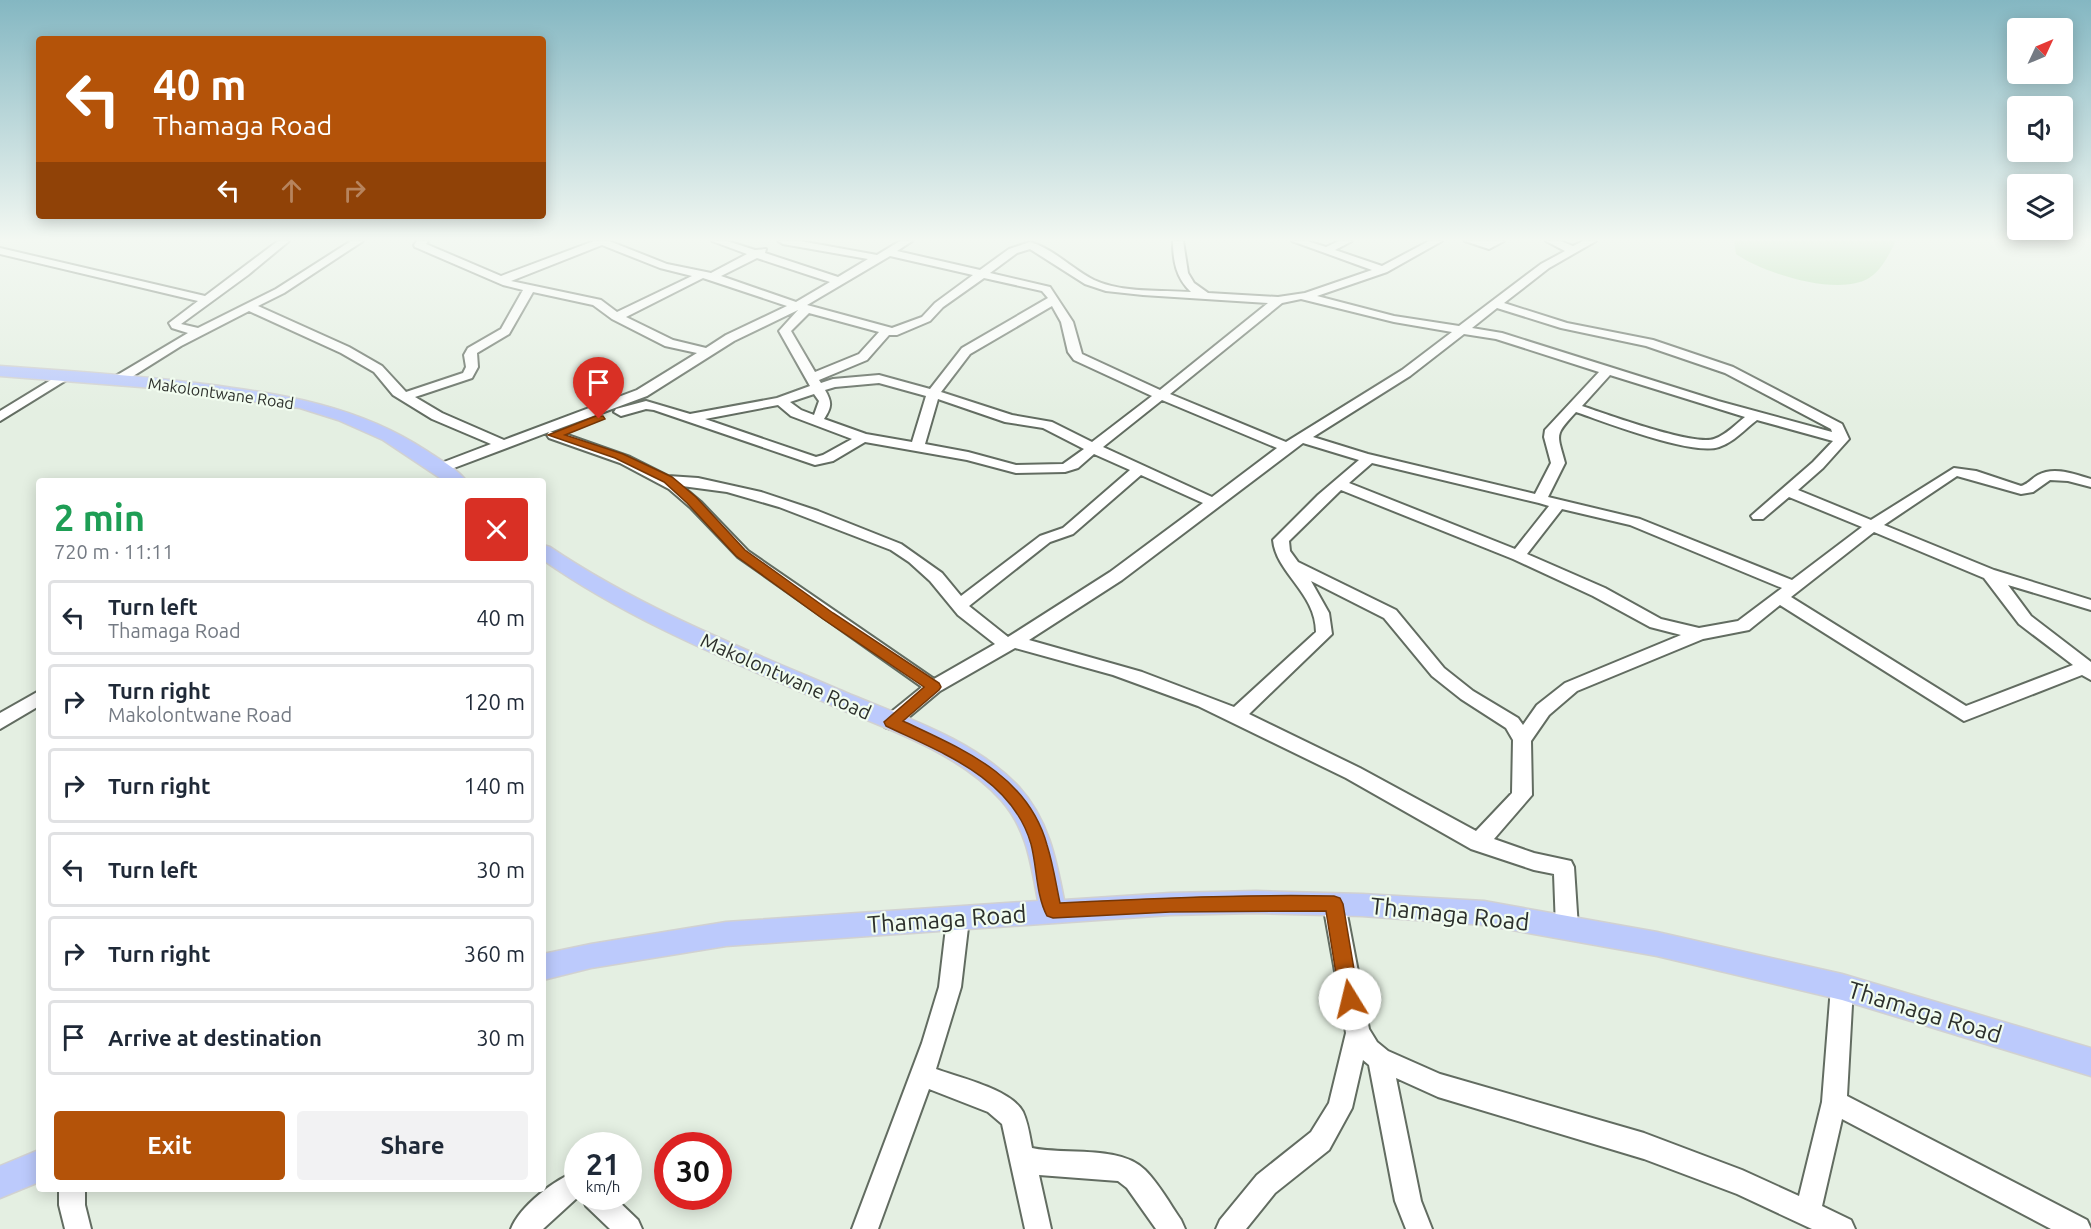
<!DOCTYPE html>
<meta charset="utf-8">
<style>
:root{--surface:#fff;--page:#f2f2f3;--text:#1f2937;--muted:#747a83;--line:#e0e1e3;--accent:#b45309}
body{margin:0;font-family:Ubuntu,sans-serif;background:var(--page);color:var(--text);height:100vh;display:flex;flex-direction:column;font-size:22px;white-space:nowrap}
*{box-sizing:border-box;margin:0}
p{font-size:20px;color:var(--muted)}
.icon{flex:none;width:33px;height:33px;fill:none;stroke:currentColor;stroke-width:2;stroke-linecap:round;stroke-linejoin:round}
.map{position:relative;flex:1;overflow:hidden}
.panel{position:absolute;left:36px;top:478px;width:510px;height:714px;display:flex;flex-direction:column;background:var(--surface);border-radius:6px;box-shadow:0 3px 15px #0003}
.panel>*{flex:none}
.hud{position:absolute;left:36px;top:36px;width:510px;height:183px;border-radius:6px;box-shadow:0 3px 15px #0003;background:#b45309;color:#fff;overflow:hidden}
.needle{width:39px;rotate:46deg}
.fabs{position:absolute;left:2007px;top:18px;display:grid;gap:12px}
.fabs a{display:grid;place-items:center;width:66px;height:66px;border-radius:6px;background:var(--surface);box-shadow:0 3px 15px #0003;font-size:30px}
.speed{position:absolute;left:564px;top:1132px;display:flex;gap:12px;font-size:30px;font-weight:700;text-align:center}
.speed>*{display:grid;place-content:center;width:78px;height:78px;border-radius:50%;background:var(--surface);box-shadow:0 3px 15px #0003;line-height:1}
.speed small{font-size:15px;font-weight:400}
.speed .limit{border:9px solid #d22;background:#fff;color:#111}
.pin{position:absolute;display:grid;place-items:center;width:51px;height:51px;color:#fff;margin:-62px -26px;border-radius:50% 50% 50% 0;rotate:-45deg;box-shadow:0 0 6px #0007}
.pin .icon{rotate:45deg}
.me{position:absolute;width:66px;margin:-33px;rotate:351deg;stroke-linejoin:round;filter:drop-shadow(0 0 4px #0008)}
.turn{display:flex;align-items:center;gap:21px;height:126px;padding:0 18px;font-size:27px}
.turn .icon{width:78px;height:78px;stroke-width:2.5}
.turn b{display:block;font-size:42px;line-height:51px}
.lanes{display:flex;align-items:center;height:57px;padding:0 18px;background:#0003;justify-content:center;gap:30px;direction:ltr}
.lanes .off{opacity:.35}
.round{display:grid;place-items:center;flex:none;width:63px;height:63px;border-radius:6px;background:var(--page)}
.head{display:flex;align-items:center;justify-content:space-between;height:102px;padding:0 18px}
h1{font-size:36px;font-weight:600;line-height:45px;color:#1e9e55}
.action{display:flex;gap:12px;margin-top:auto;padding:12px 18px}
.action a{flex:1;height:69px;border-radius:6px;background:var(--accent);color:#fff;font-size:24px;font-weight:600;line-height:69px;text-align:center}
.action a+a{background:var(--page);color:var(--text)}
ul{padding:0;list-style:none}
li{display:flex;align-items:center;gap:18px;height:75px;margin:0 12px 9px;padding:0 6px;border:3px solid var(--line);border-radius:6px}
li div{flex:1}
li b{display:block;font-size:22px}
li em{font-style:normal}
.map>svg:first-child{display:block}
.green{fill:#b4deaf}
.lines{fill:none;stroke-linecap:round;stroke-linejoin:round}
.minor-casing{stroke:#626c61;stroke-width:4}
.major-casing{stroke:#d1d1d1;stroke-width:3}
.minor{fill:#fff;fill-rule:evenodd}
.major{fill:#bccafc;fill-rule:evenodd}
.route{fill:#b45309;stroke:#753606;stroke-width:1.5}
.labels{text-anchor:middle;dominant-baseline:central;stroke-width:4.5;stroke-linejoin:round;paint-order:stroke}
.far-street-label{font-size:16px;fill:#2c302c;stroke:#f1fcef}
.street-label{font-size:20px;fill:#2c302c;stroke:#f1fcef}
.near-street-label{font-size:24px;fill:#2c302c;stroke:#f1fcef}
</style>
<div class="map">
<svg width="2091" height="1229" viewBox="0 0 2091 1229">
<rect width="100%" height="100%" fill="#e4efe2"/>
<!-- green -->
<path class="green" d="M 1734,241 L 1896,241 C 1889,254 1882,270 1869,278 C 1838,297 1763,273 1736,254 Z"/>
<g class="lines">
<defs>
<path id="minor" d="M 278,241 L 289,241 L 248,275 L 181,324 L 198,328 L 276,289 L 351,241 L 363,241 L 284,293 L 258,306 L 349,347 L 382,366 L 406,392 L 463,373 L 466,367 L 464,355 L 468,348 L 501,329 L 523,290 L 503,285 L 415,247 L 414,245 L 417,241 L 428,241 L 426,244 L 501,276 L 594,241 L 609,241 L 667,264 L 711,273 L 747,254 L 712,241 L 727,241 L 755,250 L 766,249 L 765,253 L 838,277 L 868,259 L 783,244 L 778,241 L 800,241 L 877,255 L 900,241 L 912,241 L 897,251 L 980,270 L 1009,249 L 1030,242 C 1054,249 1072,269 1094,280 C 1122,293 1161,290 1191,292 C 1176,278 1173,261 1173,241 L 1183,241 L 1188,273 L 1194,283 L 1208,293 L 1278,297 L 1305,293 L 1372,270 L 1292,241 L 1307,241 L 1326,247 L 1339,241 L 1352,241 L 1335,250 L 1382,266 L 1429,241 L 1442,241 L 1387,272 L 1317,296 L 1394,316 L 1459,326 L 1541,264 L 1565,251 L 1546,241 L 1560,241 L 1573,246 L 1583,241 L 1596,241 L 1549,268 L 1504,303 L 1567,323 L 1653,340 L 1733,367 L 1842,424 L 1849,439 L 1823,468 L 1798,490 L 1871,520 L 1954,468 L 1976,471 L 2021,486 C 2028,484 2031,479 2038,475 C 2054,466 2074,474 2091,479 L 2091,487 L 2068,481 L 2050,480 L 2033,492 L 2021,494 L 1957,476 L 1884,525 L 1994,570 L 2091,600 L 2091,610 L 2008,585 L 2031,616 L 2091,662 L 2091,680 L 2082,675 L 1964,721 L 1780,605 L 1749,630 L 1703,639 L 1577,691 L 1549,715 L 1531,741 L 1532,795 L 1494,839 L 1534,853 L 1571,861 L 1574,867 L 1578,928 L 1575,935 L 1567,937 L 1559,935 L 1556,928 L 1554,874 L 1534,870 L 1471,849 L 1346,778 L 1198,706 L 1113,675 L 1015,648 L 940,691 L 897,727 L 891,729 L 885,727 L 882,722 L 885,717 L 922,687 L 738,557 L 691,508 L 669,489 L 620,463 L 549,438 L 547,435 L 549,432 L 446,471 L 436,471 L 434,468 L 436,465 L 491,444 L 432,419 L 393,395 L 374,372 L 341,353 L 249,311 L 181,346 L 122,383 L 114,383 L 112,380 L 114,377 L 188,333 L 172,328 L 169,323 L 198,301 L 0,254 L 0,248 L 205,296 ZM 602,245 L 660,268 L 692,276 L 617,312 L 601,300 L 511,281 ZM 1030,249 L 1085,284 L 1106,291 L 1143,295 L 1268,303 L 1160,390 L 1082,354 L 1073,322 L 1050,287 L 990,273 L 1017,253 ZM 890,256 L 973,275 L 935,303 L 922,317 L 892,328 L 807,305 ZM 757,258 L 830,282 L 796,302 L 721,276 ZM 703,278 L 787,306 L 726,335 L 706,348 L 673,340 L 626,317 ZM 984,278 L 1042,291 L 1048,298 L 962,348 L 930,389 L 879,375 L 833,379 L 821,383 L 819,380 L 867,360 L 889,335 L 897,335 L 930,321 L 943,307 ZM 533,292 L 593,305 L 612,319 L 665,346 L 697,353 L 637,390 L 504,440 L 442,413 L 415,397 L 472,378 L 478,367 L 477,353 L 509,334 ZM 1301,299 L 1394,322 L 1452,332 L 1402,370 L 1286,442 L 1170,394 L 1282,303 ZM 1052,306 L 1061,322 L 1068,352 L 1074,360 L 1152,396 L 1092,442 L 1052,422 L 1012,415 L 941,392 L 970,354 ZM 1497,308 L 1561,328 L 1646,346 L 1725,373 L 1831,429 L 1832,432 L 1718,401 L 1502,333 L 1472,328 ZM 798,310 L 779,331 L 810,386 L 777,398 L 690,414 L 646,401 L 616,409 L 614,412 L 621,416 L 646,409 L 654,410 L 815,465 L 833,461 L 865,442 L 967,460 L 1016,473 L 1065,472 L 1078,468 L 1094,454 L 1130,470 L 1063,528 L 1040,536 L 961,596 L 942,573 L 901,544 L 818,511 L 761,492 L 698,478 L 668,476 L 630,457 L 559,432 L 550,432 L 647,396 L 734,341 ZM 809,313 L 879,332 L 859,354 L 815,372 L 791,331 ZM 1464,334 L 1496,339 L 1599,372 L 1545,430 L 1544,437 L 1551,463 L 1535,494 L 1368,454 L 1313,437 L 1410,376 ZM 1610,375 L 1745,417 C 1736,424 1726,435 1714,439 C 1693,446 1606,414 1582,406 ZM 879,383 L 926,396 L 912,442 L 866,434 L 824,419 C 832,407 832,402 825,390 L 835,387 ZM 814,394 L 819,401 L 814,415 L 801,410 L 790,402 ZM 938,399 L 1005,422 L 1043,428 L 1084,449 L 1063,464 L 1016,465 L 968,452 L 925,444 ZM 1162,400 L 1277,448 L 1212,497 L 1103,447 ZM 778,405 L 791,416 L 852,439 L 823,455 L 816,457 L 705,419 ZM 1576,412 C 1605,422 1692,456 1719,447 C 1734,442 1745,429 1757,420 L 1833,441 L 1813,462 L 1751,516 L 1753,519 L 1763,519 L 1789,497 L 1862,527 L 1792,580 L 1640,519 L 1548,497 L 1565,463 C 1557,433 1554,436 1576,412 ZM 1303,443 L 1359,460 L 1318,495 L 1273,540 C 1276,573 1316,593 1316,632 L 1234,707 L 1142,672 L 1029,640 L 1122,580 ZM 1372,463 L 1539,503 L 1549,506 L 1515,549 L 1349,483 ZM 1141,475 L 1203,503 L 1110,572 L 1008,637 L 969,606 L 1050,542 L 1073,534 ZM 682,486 L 727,492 L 779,507 L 891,550 L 909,562 L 930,581 L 958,615 L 995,644 L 934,679 L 748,551 L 701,502 ZM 1341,490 L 1513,559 L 1593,596 L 1650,627 L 1681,635 L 1565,683 L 1537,705 L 1523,725 L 1518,718 L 1473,691 L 1444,668 L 1396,610 L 1298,562 L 1290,551 L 1289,541 ZM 1562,509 L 1630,525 L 1782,588 L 1738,621 L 1699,628 L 1661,619 L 1605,588 L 1527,554 ZM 1874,532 L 1984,578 L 2019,624 L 2073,665 L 1966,706 L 1791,597 ZM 1311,581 L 1384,618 L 1432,676 L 1461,699 L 1506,728 L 1513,740 L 1512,793 L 1476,831 L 1360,768 L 1249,714 L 1332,634 L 1329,613 Z
M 1465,241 L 1504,241 L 1489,249 Z
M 64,372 L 70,376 L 68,379 L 0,421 L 0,411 Z
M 39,691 L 39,706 L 0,729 L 0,713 Z
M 1334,895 L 1342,898 L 1345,904 L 1369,1029 L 1377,1042 L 1388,1051 L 1440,1074 L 1644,1133 L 1742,1170 L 1799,1196 L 1822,1102 L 1831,987 L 1834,980 L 1842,977 L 1850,980 L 1853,987 L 1847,1096 L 2087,1220 L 2091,1229 L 2051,1229 L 1842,1119 L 1822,1206 L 1851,1220 L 1855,1229 L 1812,1229 L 1737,1194 L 1644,1159 L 1438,1097 L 1396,1078 L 1421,1201 L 1432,1229 L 1406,1229 L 1395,1201 L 1369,1065 L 1363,1060 L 1352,1108 L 1329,1150 L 1275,1193 L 1246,1229 L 1216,1229 L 1220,1220 L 1257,1175 L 1311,1132 L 1329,1103 L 1346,1033 L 1323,904 L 1326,898 Z
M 958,910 L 966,912 L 969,919 L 961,987 L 936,1069 C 960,1078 1011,1089 1023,1112 C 1028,1123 1030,1137 1032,1148 C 1065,1155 1121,1145 1145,1170 C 1159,1184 1170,1204 1181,1220 L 1185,1229 L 1156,1229 L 1127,1188 L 1118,1181 L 1039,1175 L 1051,1229 L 1025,1229 L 1002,1124 L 988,1112 L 929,1089 L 878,1229 L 852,1229 L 922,1043 L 939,987 L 947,919 L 950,912 Z
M 578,1171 L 578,1197 L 543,1229 L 511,1229 C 520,1206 555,1179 578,1171 Z
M 59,1190 L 85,1190 L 85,1205 L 91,1229 L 65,1229 L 59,1205 Z
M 582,1197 L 614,1197 L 638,1220 L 642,1229 L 610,1229 L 586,1206 Z"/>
<path id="major" d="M 0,366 C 68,371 136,375 204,384 C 283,394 359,406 427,451 C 440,460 458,469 467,482 L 446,482 L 383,440 L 338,420 L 300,408 L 167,389 L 0,376 Z
M 543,545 L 550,547 C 639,607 737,646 835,688 C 897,715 972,737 1019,787 C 1048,819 1056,858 1064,900 L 1170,893 L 1256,891 L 1362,894 L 1484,901 L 1657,932 L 1842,974 L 2091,1048 L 2091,1076 L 1842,1000 L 1657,956 L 1484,925 L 1362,916 L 1256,913 L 1170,915 L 726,946 L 591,968 L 543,980 L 543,954 L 591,944 L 726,922 L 1038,901 C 1031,864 1027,829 1001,800 C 958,752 889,730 831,705 C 733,662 632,622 543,560 Z
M 39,1150 L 39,1182 L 0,1198 L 0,1166 Z"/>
</defs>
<!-- minor casing -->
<use href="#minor" class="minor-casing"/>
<!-- major casing -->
<use href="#major" class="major-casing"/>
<!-- minor -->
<use href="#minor" class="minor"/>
<!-- major -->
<use href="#major" class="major"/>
</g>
<!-- sky -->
<linearGradient id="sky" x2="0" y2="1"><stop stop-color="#84b7c2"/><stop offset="0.58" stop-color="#f3f8f2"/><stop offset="1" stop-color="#f3f8f2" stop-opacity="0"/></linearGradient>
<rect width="2091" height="413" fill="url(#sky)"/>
<!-- route -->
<path class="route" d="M 596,416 L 603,416 L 605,419 L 565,435 L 623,454 L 672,477 L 696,497 L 745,550 L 833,613 L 939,683 L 941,687 L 939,690 L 903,721 C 962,749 1028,775 1047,845 C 1053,864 1056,884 1060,903 C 1152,898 1242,894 1334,896 L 1340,898 L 1343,904 L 1359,999 L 1357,1005 L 1350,1007 L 1343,1005 L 1340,999 L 1326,911 L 1170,912 L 1053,918 L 1047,916 C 1036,895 1037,867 1031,844 C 1012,778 942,753 886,726 L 884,722 L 924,687 L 823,619 L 736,556 L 687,503 L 664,482 L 615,458 L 548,435 Z"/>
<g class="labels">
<!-- far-street labels -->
<g class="far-street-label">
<text transform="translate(221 393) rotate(8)">Makolontwane Road</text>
</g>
<!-- street labels -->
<g class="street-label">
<text transform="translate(786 676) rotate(24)">Makolontwane Road</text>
</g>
<!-- near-street labels -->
<g class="near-street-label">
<text transform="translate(1450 914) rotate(6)">Thamaga Road</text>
<text transform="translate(947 919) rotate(-4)">Thamaga Road</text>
<text transform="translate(1925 1012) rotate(17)">Thamaga Road</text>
</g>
</g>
</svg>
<div class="fabs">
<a><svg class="needle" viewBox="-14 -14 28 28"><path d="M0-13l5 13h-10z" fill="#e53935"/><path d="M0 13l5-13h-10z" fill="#747a83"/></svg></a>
<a><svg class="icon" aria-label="sound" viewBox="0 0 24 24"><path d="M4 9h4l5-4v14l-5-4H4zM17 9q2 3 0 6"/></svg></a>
<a><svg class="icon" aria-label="layers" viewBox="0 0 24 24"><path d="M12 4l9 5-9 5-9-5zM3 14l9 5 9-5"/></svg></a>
</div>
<div class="speed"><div>21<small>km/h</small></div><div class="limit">30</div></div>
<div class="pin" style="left:599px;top:419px;background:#d93025"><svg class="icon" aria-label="arrive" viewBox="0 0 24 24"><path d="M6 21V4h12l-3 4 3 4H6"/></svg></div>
<svg class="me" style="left:1350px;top:999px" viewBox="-20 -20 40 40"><circle r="19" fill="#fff"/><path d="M0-13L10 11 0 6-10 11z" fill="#b45309"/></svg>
<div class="hud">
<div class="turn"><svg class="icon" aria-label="left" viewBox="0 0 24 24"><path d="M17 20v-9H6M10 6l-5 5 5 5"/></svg><div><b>40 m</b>Thamaga Road</div></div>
<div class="lanes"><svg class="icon" aria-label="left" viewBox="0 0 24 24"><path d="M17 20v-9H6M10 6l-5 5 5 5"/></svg><svg class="icon off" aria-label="ahead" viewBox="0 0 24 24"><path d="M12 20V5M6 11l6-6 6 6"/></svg><svg class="icon off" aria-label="right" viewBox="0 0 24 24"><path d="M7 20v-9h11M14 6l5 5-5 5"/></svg></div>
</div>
<section class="panel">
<div class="head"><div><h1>2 min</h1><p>720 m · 11:11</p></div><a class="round" style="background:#d93025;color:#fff"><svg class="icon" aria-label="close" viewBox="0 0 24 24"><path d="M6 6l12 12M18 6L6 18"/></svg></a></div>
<ul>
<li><svg class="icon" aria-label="left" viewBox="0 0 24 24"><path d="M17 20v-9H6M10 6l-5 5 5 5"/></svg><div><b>Turn left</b><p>Thamaga Road</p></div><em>40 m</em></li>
<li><svg class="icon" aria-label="right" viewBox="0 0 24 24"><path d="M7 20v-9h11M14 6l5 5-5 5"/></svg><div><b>Turn right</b><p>Makolontwane Road</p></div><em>120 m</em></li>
<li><svg class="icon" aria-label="right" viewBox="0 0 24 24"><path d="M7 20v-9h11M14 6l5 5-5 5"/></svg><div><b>Turn right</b></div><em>140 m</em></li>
<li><svg class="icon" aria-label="left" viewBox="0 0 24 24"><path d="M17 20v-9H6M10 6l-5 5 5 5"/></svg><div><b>Turn left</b></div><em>30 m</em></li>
<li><svg class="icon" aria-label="right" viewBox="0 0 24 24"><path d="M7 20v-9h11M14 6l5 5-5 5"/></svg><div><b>Turn right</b></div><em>360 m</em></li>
<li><svg class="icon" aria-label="arrive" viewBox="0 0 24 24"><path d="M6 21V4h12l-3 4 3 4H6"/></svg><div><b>Arrive at destination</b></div><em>30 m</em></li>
</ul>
<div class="action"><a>Exit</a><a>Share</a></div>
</section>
</div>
